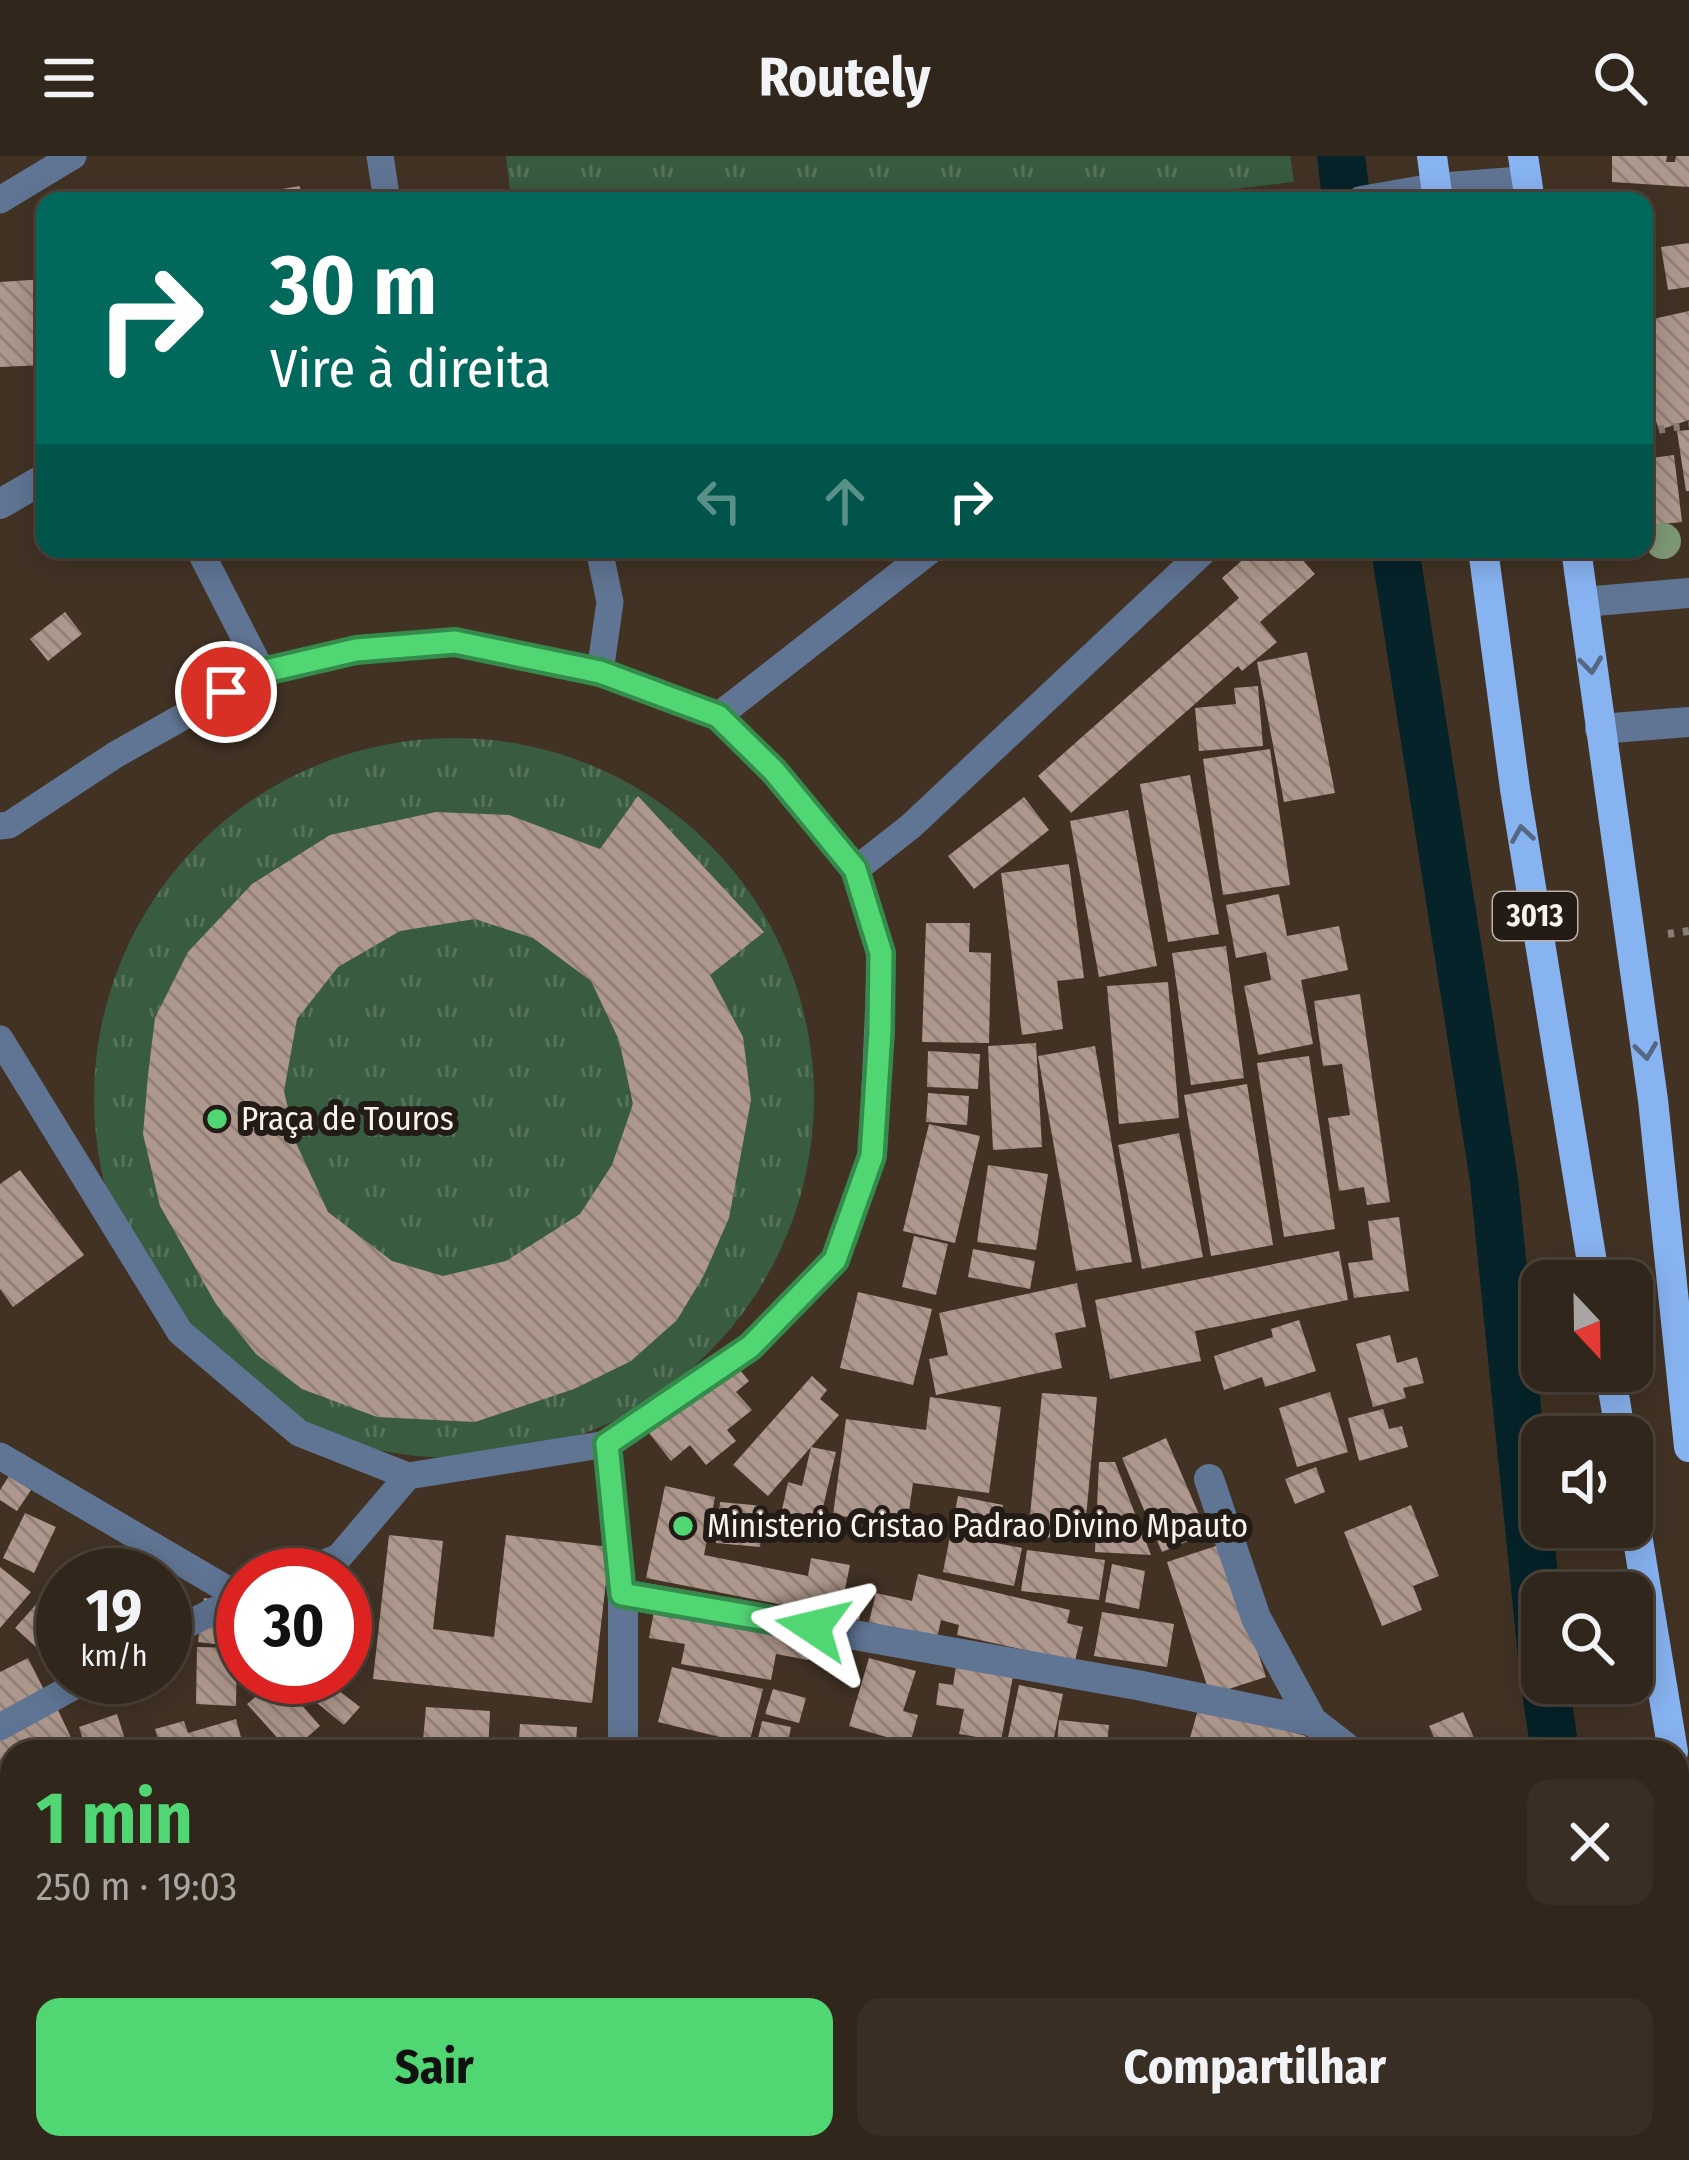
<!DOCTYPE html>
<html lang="pt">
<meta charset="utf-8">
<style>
:root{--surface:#31261b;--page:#392e24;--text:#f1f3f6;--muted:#a8a5a3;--line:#4c433a;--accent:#51d674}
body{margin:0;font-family:"Fira Sans Condensed",sans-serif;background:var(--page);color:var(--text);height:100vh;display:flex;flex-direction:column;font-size:45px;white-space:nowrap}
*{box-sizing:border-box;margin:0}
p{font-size:39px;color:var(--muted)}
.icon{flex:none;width:66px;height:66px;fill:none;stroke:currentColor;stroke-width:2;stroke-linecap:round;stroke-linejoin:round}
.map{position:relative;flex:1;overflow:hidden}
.side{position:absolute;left:0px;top:1584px;width:1689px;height:420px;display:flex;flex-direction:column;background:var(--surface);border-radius:36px 36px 0 0;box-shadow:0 6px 30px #0003,0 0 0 3px var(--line)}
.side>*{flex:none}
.hud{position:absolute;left:36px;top:36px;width:1617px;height:366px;border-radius:24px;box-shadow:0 6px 30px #0003,0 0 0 3px var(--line);background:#00695c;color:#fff;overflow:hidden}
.needle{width:78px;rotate:158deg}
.buttons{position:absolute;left:1521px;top:1104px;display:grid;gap:24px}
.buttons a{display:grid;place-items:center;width:132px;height:132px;border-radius:24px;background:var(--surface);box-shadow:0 6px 30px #0003,0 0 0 3px var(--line);font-size:60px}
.speed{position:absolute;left:36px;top:1392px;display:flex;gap:24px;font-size:60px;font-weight:700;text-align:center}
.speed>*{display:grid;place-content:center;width:156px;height:156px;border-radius:50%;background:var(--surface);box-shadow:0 6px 30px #0003,0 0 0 3px var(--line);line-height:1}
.speed small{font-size:30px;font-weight:400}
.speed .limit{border:18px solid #d22;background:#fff;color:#111}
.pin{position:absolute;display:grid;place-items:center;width:102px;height:102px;color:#fff;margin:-51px;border:6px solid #fff;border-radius:50%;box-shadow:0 3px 12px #0007}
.me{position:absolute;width:132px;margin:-66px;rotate:280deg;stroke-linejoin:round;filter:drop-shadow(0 0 9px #0008)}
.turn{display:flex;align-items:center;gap:42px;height:252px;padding:0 36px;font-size:54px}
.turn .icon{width:156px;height:156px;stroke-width:2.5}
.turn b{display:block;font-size:84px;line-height:102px}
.lanes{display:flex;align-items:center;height:114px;padding:0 36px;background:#0003;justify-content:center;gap:60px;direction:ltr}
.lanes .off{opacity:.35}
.round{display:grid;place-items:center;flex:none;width:126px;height:126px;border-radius:24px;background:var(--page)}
.summary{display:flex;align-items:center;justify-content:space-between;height:204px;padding:0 36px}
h1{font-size:72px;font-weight:700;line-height:90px;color:var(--accent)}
.cta{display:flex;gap:24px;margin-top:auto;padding:24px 36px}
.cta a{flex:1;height:138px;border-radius:24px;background:var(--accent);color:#111;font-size:48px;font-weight:700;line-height:138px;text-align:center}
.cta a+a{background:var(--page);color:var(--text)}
header{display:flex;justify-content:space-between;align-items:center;height:156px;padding:0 36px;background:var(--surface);font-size:54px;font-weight:700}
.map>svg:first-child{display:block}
.park{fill:url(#park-tufts)}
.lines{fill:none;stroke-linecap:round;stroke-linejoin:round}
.canal{stroke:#052329;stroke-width:48}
.building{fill:url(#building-back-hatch);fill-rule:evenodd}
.path{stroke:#8b7e73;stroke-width:8;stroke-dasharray:6 9;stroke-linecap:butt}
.service{stroke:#607594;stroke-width:27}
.minor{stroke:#607594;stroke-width:30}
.primary{stroke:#88b3f1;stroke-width:30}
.tree{fill:#7e9876}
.oneway{stroke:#566783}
.route-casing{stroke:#358b4b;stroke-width:30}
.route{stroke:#51d674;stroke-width:21}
.poi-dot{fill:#51d674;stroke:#231b15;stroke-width:4.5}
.labels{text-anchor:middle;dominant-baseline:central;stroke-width:12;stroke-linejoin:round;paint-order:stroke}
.shield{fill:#231b15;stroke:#bbb2aa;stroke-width:3}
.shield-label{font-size:30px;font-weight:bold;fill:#fcf2ea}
.poi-label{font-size:33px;fill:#fcf2ea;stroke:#231b15;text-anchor:start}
</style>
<header><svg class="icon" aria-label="menu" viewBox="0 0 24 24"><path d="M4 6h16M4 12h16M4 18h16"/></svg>Routely<svg class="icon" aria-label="search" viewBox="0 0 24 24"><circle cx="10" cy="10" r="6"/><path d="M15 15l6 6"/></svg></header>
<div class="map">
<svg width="1689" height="2004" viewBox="0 0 1689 2004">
<defs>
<pattern id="park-tufts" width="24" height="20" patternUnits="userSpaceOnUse" patternTransform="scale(3)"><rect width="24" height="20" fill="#395b40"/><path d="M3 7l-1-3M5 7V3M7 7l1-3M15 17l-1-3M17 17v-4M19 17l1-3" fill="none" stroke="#57735c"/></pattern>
<pattern id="building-back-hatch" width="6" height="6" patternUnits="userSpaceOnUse" patternTransform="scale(3)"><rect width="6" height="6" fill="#ae978c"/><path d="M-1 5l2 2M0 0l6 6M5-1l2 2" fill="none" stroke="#918077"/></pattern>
</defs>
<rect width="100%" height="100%" fill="#413224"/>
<!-- park -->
<path class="park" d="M 506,0 L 1290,0 L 1294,26 L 1134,45 L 511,45 Z
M94 942a360 360 0 1 1 720 0a360 360 0 1 1-720 0Z"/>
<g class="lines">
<!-- canal -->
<path class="canal" d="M 1341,0 L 1345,32
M 1395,393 L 1494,1024 L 1542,1500
M 1545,1527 L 1555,1596
M 1621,1992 L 1623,2004"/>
</g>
<!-- building -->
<path class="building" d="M 1612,0 L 1667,0 L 1666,6 L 1675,6 L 1676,0 L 1689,0 L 1689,31 L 1612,26 Z
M 300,30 L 302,45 L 265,45 L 263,36 Z
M 1689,87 L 1689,131 L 1668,134 L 1661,91 Z
M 45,123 L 45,209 L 0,211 L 0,126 Z
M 1689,155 L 1689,264 L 1659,274 L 1644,229 L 1644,208 L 1651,206 L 1644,183 L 1644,165 Z
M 1689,274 L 1689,335 L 1686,335 L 1677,275 Z
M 1674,299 L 1682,366 L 1652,369 L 1644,303 Z
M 1255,393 L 1293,393 L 1315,418 L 1260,466 L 1277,486 L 1242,515 L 1238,510 L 1071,657 L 1038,620 L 1239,442 L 1222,422 Z
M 65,456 L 82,478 L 48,505 L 30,483 Z
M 1307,496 L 1335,637 L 1284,646 L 1257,506 Z
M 1258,530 L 1263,590 L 1199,595 L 1195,552 L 1236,548 L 1234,532 Z
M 1270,593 L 1290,729 L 1223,739 L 1203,603 Z
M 1190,619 L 1219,778 L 1168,786 L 1140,628 Z
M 638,640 L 764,776 L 710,819 L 743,881 L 751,944 L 729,1062 L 704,1119 L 677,1164 L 631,1205 L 574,1233 L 475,1266 L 377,1261 L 302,1233 L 256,1198 L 216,1148 L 160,1050 L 143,978 L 148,919 L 155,862 L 188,796 L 252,728 L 330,679 L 436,656 L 509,659 L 600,693 ZM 475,763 L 533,782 L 591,825 L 619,884 L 633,948 L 612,1009 L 580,1058 L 506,1105 L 443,1120 L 392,1105 L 328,1056 L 296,987 L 284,935 L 297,863 L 338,811 L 400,775 Z
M 1024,641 L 1049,674 L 974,733 L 948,700 Z
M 1128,654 L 1157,810 L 1099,821 L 1070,665 Z
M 1069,708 L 1084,822 L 1057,825 L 1063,873 L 1022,879 L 1001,717 Z
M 1279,738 L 1287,780 L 1339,770 L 1348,814 L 1301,824 L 1313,888 L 1258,899 L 1244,830 L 1271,824 L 1266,796 L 1236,802 L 1226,749 Z
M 926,767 L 970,767 L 969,796 L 991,797 L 989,887 L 922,886 Z
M 1226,790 L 1244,922 L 1191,929 L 1172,797 Z
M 1168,826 L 1179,962 L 1119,968 L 1107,830 Z
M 1360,838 L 1390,1046 L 1367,1049 L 1364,1031 L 1339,1035 L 1328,962 L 1350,959 L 1342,908 L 1323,910 L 1314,845 Z
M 1036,887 L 1042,991 L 993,994 L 988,890 Z
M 1095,890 L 1132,1106 L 1076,1115 L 1038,900 Z
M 928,895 L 980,898 L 978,933 L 927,931 Z
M 1309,900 L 1335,1073 L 1284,1081 L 1257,907 Z
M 1247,928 L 1273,1089 L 1211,1100 L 1184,939 Z
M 928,937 L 969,940 L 967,969 L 926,966 Z
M 929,968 L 980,980 L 955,1087 L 903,1075 Z
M 1179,977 L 1203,1101 L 1142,1113 L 1118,989 Z
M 988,1009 L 1048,1018 L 1036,1094 L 977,1086 Z
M 20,1014 L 84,1099 L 13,1151 L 0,1133 L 0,1028 Z
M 1399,1061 L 1409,1135 L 1354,1142 L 1348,1107 L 1373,1104 L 1368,1065 Z
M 914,1080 L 948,1088 L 936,1139 L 902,1131 Z
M 973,1093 L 1035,1105 L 1030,1133 L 968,1121 Z
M 1339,1095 L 1348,1144 L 1195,1175 L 1201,1205 L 1110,1223 L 1095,1144 Z
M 1077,1127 L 1086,1171 L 1055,1177 L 1062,1212 L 936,1239 L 929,1203 L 948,1199 L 939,1157 Z
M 858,1136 L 932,1153 L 913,1229 L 840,1212 Z
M 1299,1164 L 1316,1215 L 1265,1231 L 1262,1221 L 1224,1234 L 1214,1200 L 1273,1181 L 1271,1173 Z
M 1390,1179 L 1397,1207 L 1417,1201 L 1424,1227 L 1403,1232 L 1406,1242 L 1373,1251 L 1356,1188 Z
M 735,1208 L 749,1225 L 736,1236 L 752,1254 L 727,1274 L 736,1285 L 706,1309 L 690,1289 L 671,1305 L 649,1277 Z
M 812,1220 L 827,1234 L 820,1243 L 839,1259 L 811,1291 L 836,1296 L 818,1373 L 780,1363 L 788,1326 L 802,1330 L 811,1291 L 768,1340 L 733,1309 Z
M 1330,1236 L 1348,1296 L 1297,1311 L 1279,1252 Z
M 1042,1237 L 1097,1241 L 1084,1384 L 1028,1380 Z
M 930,1241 L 1001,1251 L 989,1337 L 913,1327 L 907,1369 L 833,1359 L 846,1263 L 926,1274 Z
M 1383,1253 L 1389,1273 L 1402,1270 L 1408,1291 L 1359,1305 L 1348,1262 Z
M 1166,1282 L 1207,1377 L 1162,1396 L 1122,1302 Z
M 1099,1306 L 1115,1306 L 1151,1399 L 1095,1396 Z
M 1316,1311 L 1325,1336 L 1295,1348 L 1285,1323 Z
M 9,1320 L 31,1334 L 17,1355 L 0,1344 L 0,1334 Z
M 665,1330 L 715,1341 L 704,1399 L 808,1420 L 811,1402 L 850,1409 L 845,1433 L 865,1436 L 859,1464 L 646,1422 Z
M 958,1340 L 1003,1349 L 996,1387 L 1022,1392 L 1014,1430 L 943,1416 Z
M 720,1346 L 764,1350 L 760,1391 L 716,1387 Z
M 1411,1349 L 1439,1420 L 1413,1430 L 1422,1454 L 1382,1470 L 1344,1376 Z
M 25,1357 L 56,1371 L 34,1417 L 3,1402 Z
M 389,1379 L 443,1385 L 433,1473 L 494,1481 L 506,1379 L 610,1391 L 592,1547 L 373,1523 Z
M 1222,1388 L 1266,1521 L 1210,1539 L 1167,1406 Z
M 1027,1394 L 1105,1404 L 1099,1444 L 1021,1435 Z
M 1112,1408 L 1145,1415 L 1139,1453 L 1105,1446 Z
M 0,1411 L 31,1436 L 0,1472 Z
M 918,1418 L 1070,1454 L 1067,1467 L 1083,1471 L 1075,1505 L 957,1479 L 959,1469 L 941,1464 L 937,1482 L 869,1466 L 876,1437 L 912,1445 Z
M 50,1433 L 63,1445 L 63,1506 L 58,1511 L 15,1472 Z
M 204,1442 L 237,1447 L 230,1490 L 198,1486 Z
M 655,1450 L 813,1478 L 808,1504 L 776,1498 L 771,1524 L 681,1508 L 685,1488 L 649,1482 Z
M 1102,1456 L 1174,1468 L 1167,1511 L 1094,1500 Z
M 197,1491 L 237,1492 L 236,1550 L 196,1548 Z
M 28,1502 L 47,1540 L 0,1561 L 0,1516 Z
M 869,1502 L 916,1515 L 903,1555 L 918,1559 L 910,1588 L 849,1570 Z
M 956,1510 L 1013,1520 L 1001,1585 L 959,1578 L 964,1553 L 936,1549 L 939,1527 L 953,1529 Z
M 672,1511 L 763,1533 L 749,1588 L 658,1566 Z
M 321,1521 L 360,1551 L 344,1569 L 306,1538 Z
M 278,1522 L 320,1570 L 290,1596 L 247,1548 Z
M 1019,1529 L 1063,1538 L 1051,1596 L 1005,1596 Z
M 773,1533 L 806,1542 L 799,1567 L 765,1558 Z
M 56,1550 L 78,1596 L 12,1596 L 12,1655 L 0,1629 L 0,1577 Z
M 1199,1550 L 1306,1580 L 1302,1596 L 1274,1596 L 1245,1588 L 1243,1596 L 1186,1596 Z
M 426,1551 L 490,1555 L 488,1596 L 422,1596 Z
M 1463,1556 L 1480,1596 L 1440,1596 L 1429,1570 Z
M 117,1558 L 129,1596 L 87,1596 L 79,1571 Z
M 236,1563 L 245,1596 L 162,1596 L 155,1573 L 184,1565 L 188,1577 Z
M 1059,1564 L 1109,1569 L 1106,1596 L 1056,1596 Z
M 762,1565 L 791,1571 L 786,1596 L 756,1592 Z
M 520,1568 L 577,1571 L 576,1588 L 594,1589 L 593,1596 L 518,1596 Z
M 12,1803 L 12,1873 L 3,1882 L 0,1815 Z
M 12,1959 L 12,1992 L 25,1992 L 26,2004 L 0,2004 L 0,1960 Z
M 51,1992 L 78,1992 L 79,2004 L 52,2004 Z
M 242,1992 L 277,1992 L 278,2001 L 244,2004 Z
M 571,1992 L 624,1992 L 624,2004 L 572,2004 Z
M 757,1992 L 793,1992 L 794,2004 L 758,2004 Z
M 867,1992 L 891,1992 L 894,2001 L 911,1994 L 915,2004 L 846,2004 L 845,2000 Z
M 932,1992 L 960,1992 L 960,1994 L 933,2000 Z
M 1064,1992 L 1148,1992 L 1147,2004 L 1063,2004 Z
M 1179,1992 L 1250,1992 L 1247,2004 L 1177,2004 Z
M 1448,1992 L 1450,2004 L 1395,2004 L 1395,2002 Z
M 315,1998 L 364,2000 L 364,2004 L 315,2004 Z"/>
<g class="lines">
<!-- path -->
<path class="path" d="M 1644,276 L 1689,269
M 1668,778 L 1689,775"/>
<!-- service -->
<path class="service" d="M 380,0 L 387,45
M 0,44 L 73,0
M 199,393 L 262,516
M 599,393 L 610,446 L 600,516
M 718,560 L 932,393
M 0,670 L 9,669 L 115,599 L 262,516 L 356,494 L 455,486 L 600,516 L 718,560 L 774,615 L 855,714 L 881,797 L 872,1001 L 835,1104 L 750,1191 L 607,1288 L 408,1320 L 299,1277 L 180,1176 L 0,883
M 855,714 L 911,670 L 1206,393
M 607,1288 L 623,1438
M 0,1300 L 240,1441
M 295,1419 L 339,1401 L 408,1320
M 165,1480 L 243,1440
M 0,1571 L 91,1521"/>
<!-- minor -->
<path class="minor" d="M 1361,45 L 1436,32 L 1527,25
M 0,348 L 45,322
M 1583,446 L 1689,437
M 1600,573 L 1689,566
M 1209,1323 L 1256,1462 L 1312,1565
M 623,1596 L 623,1438 L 1137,1529 L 1312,1565 L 1352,1596
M 0,1657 L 12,1688
M 0,1953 L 12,1952
M 34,1992 L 35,2004
M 647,1992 L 648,2004
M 1394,1992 L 1394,2004
M 1041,2004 L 1041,1992
M 1308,2004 L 1373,1992"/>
<!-- primary -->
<path class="primary" d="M 1432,0 L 1438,45
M 1523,0 L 1530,45
M 1483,393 L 1515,633 L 1595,1125
M 1576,393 L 1653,944 L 1689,1291
M 1610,1215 L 1621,1281
M 1632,1348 L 1673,1596
M 1677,1622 L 1689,1696"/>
</g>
<!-- trees -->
<circle class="tree" cx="1663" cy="385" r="18"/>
<!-- one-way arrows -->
<defs><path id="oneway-chevron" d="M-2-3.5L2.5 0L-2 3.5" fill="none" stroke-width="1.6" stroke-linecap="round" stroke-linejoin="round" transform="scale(3)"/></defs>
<g class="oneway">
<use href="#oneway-chevron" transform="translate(1591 509) rotate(83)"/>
<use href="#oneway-chevron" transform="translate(1522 678) rotate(-99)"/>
<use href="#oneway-chevron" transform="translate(1646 895) rotate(82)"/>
</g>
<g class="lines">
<defs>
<path id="route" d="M 226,536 L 262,516 L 356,494 L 455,486 L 600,516 L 718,560 L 774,615 L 855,713 L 881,797 L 880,875 L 872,1000 L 835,1104 L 750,1191 L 607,1288 L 622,1438 L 813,1471"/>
</defs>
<!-- route casing -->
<use href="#route" class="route-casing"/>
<!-- route -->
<use href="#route" class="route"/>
</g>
<!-- markers -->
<g class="poi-dot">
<circle cx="217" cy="963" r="12"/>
<circle cx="683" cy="1370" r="12"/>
</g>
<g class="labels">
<!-- shield labels -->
<rect class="shield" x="1493" y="736" width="84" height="48" rx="9"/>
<g class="shield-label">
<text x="1535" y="760">3013</text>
</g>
<!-- poi labels -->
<g class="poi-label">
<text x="241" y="963">Praça de Touros</text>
<text x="707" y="1370">Ministerio Cristao Padrao Divino Mpauto</text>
</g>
</g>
</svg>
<div class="buttons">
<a><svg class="needle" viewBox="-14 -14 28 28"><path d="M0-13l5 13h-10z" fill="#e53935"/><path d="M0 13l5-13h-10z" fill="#a8a5a3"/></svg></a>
<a><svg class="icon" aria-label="sound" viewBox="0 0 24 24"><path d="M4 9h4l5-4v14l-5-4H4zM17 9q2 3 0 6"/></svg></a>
<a><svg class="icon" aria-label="search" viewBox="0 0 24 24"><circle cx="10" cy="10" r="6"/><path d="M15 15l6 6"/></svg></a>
</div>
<div class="speed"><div>19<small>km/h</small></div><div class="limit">30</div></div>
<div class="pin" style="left:226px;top:536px;background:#d93025"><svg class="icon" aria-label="arrive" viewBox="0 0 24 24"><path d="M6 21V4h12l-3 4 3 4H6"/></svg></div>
<svg class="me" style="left:813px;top:1471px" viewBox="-20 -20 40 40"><path d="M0-17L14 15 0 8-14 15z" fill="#51d674" stroke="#fff" stroke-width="4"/></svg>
<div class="hud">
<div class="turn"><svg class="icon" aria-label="right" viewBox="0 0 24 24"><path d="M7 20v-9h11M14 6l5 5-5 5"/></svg><div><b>30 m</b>Vire à direita</div></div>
<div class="lanes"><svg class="icon off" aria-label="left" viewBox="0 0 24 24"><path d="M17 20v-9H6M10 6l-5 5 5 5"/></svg><svg class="icon off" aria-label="ahead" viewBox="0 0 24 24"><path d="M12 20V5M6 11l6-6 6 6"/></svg><svg class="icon" aria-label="right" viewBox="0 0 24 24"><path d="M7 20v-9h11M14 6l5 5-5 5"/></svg></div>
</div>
<section class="side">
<div class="summary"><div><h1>1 min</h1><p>250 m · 19:03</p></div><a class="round"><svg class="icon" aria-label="close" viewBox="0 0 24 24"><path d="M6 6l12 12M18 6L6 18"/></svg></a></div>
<div class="cta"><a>Sair</a><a>Compartilhar</a></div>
</section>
</div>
